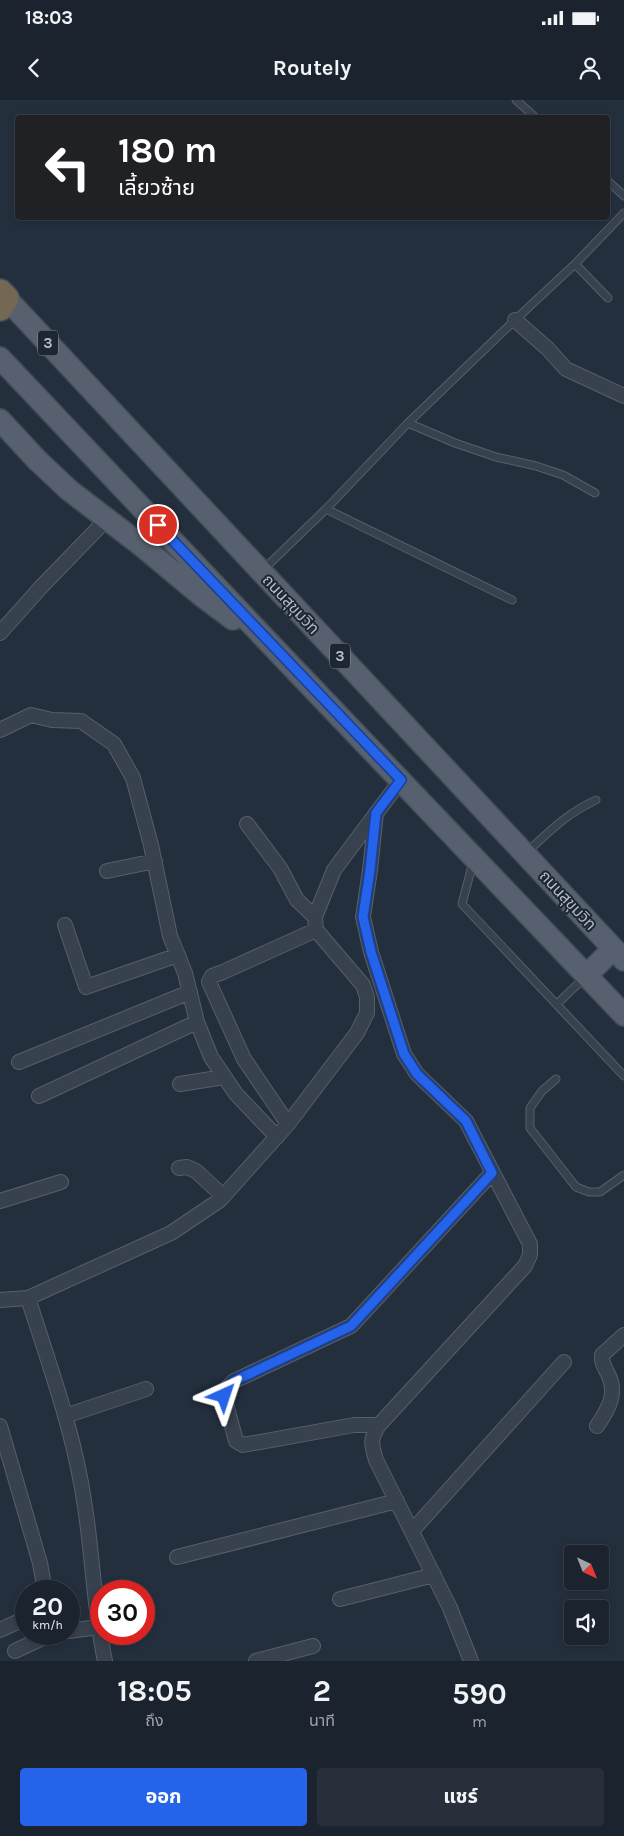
<!DOCTYPE html>
<html lang="th">
<meta charset="utf-8">
<style>
:root{--surface:#1b232e;--page:#282f3a;--text:#f1f3f6;--muted:#a0a4aa;--line:#39404a;--accent:#2563eb}
body{margin:0;font-family:Karla,"Noto Sans Thai",sans-serif;background:var(--page);color:var(--text);height:100vh;display:flex;flex-direction:column;font-size:19px;white-space:nowrap}
*{box-sizing:border-box;margin:0}
p{font-size:16px;color:var(--muted)}
.icon{flex:none;width:28px;height:28px;fill:none;stroke:currentColor;stroke-width:2;stroke-linecap:round;stroke-linejoin:round}
.map{position:relative;height:1561px;overflow:hidden}
.sheet{display:flex;flex-direction:column;background:var(--surface);flex:1}
.sheet>*{flex:none}
.hud{position:absolute;left:15px;top:15px;width:595px;height:105px;border-radius:5px;box-shadow:0 2px 8px #0003,0 0 0 1px var(--line);background:#202124;color:#fff;overflow:hidden}
.needle{width:32px;rotate:137deg}
.fabs{position:absolute;left:564px;top:1445px;display:grid;gap:10px}
.fabs a{display:grid;place-items:center;width:45px;height:45px;border-radius:5px;background:var(--surface);box-shadow:0 2px 8px #0003,0 0 0 1px var(--line);font-size:25px}
.speed{position:absolute;left:15px;top:1480px;display:flex;gap:10px;font-size:25px;font-weight:700;text-align:center}
.speed>*{display:grid;place-content:center;width:65px;height:65px;border-radius:50%;background:var(--surface);box-shadow:0 2px 8px #0003,0 0 0 1px var(--line);line-height:1}
.speed small{font-size:12px;font-weight:400}
.speed .limit{border:8px solid #d22;background:#fff;color:#111}
.pin{position:absolute;display:grid;place-items:center;width:42px;height:42px;color:#fff;margin:-21px;border:2px solid #fff;border-radius:50%;box-shadow:0 1px 5px #0007}
.me{position:absolute;width:55px;margin:-28px;rotate:42deg;stroke-linejoin:round;filter:drop-shadow(0 0 4px #0008)}
.turn{display:flex;align-items:center;gap:18px;height:105px;padding:0 20px;font-size:22px}
.turn .icon{width:65px;height:65px;stroke-width:2.5}
.turn b{display:block;font-size:35px;line-height:42px}
.eta{display:flex;justify-content:space-evenly;align-items:center;height:85px;text-align:center}
.eta b{font-size:30px;font-weight:700;line-height:35px}
.primary-button{display:flex;gap:10px;margin-top:auto;padding:10px 20px}
.primary-button a{flex:1;height:58px;border-radius:5px;background:var(--accent);color:#fff;font-size:20px;font-weight:700;line-height:58px;text-align:center}
.primary-button a+a{background:var(--page);color:var(--text)}
.status{display:flex;justify-content:space-between;align-items:center;height:35px;padding:0 25px;background:var(--surface);direction:ltr}
.status svg{height:14px;fill:currentColor}
header{display:flex;justify-content:space-between;align-items:center;height:65px;padding:0 20px;background:var(--surface);font-size:22px;font-weight:700}
.map>svg:first-child{display:block}
.lines{fill:none;stroke-linecap:round;stroke-linejoin:round}
.lane-casing{stroke:#565f6c;stroke-width:9}
.street-casing{stroke:#565f6c;stroke-width:16}
.primary-casing{stroke:#414a57;stroke-width:24}
.highway-casing{stroke:#434c59;stroke-width:28}
.lane{stroke:#38414e;stroke-width:7}
.street{stroke:#38414e;stroke-width:14}
.primary{stroke:#56606e;stroke-width:21}
.highway{stroke:#746855;stroke-width:25}
.route-casing{stroke:#184099;stroke-width:12}
.route{stroke:#2563eb;stroke-width:9}
.labels{text-anchor:middle;dominant-baseline:central;stroke-width:4;stroke-linejoin:round;paint-order:stroke}
.shield{fill:#1d2633;stroke:#878f9c;stroke-width:1}
.shield-label{font-size:15px;font-weight:bold;fill:#b4bcc9}
.street-label{font-size:16px;fill:#b4bcc9;stroke:#1d2633}
</style>
<div class="status"><b>18:03</b><svg viewBox="0 0 49 12"><path d="M0 12V9h3v3zM5 12V6h3v6zM10 12V3h3v9zM15 12V0h3v12zM26 1h20v11H26zM47 4h2v5h-2z"/></svg></div>
<header><svg class="icon" aria-label="back" viewBox="0 0 24 24"><path d="M15 5l-7 7 7 7"/></svg>Routely<svg class="icon" aria-label="person" viewBox="0 0 24 24"><circle cx="12" cy="8" r="4"/><path d="M4 21q1-7 8-7t8 7"/></svg></header>
<div class="map">
<svg width="624" height="1561" viewBox="0 0 624 1561">
<rect width="100%" height="100%" fill="#242f3e"/>
<g class="lines">
<defs>
<path id="lane" d="M 516,0 L 536,18
M 608,81 L 624,96
M 575,164 L 608,198
M 408,323 L 455,343 L 496,357 L 536,366 L 563,375 L 595,393
M 326,409 L 512,500
M 263,470 L 326,409 L 408,323 L 515,220 L 575,164 L 624,113
M 527,752 C 551,730 566,714 596,700
M 473,762 L 462,804 L 624,976
M 557,904 L 585,877
M 556,979 L 542,991 L 530,1008 L 530,1028 L 576,1087 L 589,1092 L 600,1092 L 624,1075"/>
<path id="street" d="M 515,220 L 548,249 L 566,269 L 624,296
M 0,533 L 42,486 L 107,419
M 0,630 L 31,615 L 52,620 L 81,621 L 114,644 L 133,678 L 151,745 L 170,836 L 185,873 L 197,922 L 211,957 L 236,994 L 277,1037
M 376,713 L 370,770 L 363,817 L 371,852 L 404,954 L 417,974 L 466,1021 L 530,1144 L 530,1155 L 525,1166 L 379,1325 C 370,1339 371,1343 376,1360 L 450,1508 L 471,1561
M 247,724 L 280,768 L 297,800 L 315,817
M 107,771 L 155,761
M 65,825 L 86,887 L 178,855
M 19,962 L 190,892
M 180,984 L 224,977
M 39,996 L 197,922
M 288,1024 L 244,959 L 209,882 L 212,876 L 223,872 L 316,830
M 179,1068 L 187,1067 L 196,1071 L 223,1096
M 0,1101 L 61,1082
M 28,1198 C 50,1267 75,1335 85,1407 C 93,1458 94,1510 105,1561
M 0,1200 L 28,1198 L 171,1133 L 220,1100 L 288,1024 L 357,933 L 367,913 L 367,897 L 363,885 L 316,830 L 315,817 L 334,770 L 401,680
M 65,1316 L 146,1289
M 379,1325 L 354,1325 L 243,1345 L 236,1341 L 224,1296 L 226,1289 L 234,1281 L 351,1226 L 492,1073
M 0,1326 L 40,1463 L 45,1491
M 597,1326 C 608,1310 618,1293 608,1274 C 605,1268 601,1262 602,1255 L 624,1235
M 412,1431 L 564,1262
M 177,1457 L 397,1401
M 340,1499 L 434,1475
M 0,1530 L 26,1518
M 69,1531 L 98,1527
M 15,1551 L 51,1534
M 256,1561 L 313,1546"/>
<path id="primary" d="M 6,198 L 624,860
M 0,258 L 276,550 L 624,915
M 0,320 L 37,360 L 69,390 L 142,446 L 202,496 L 233,519
M 587,875 L 613,849"/>
<path id="highway" d="M 0,192 L 6,198 L 0,208"/>
</defs>
<!-- lane casing -->
<use href="#lane" class="lane-casing"/>
<!-- street casing -->
<use href="#street" class="street-casing"/>
<!-- primary casing -->
<use href="#primary" class="primary-casing"/>
<!-- highway casing -->
<use href="#highway" class="highway-casing"/>
<!-- lane -->
<use href="#lane" class="lane"/>
<!-- street -->
<use href="#street" class="street"/>
<!-- primary -->
<use href="#primary" class="primary"/>
<!-- highway -->
<use href="#highway" class="highway"/>
</g>
<g class="lines">
<defs>
<path id="route" d="M 158,425 L 401,680 L 376,713 L 370,770 L 363,817 L 371,852 L 404,954 L 417,974 L 466,1021 L 492,1073 L 351,1226 L 234,1281 L 226,1289 L 224,1296"/>
</defs>
<!-- route casing -->
<use href="#route" class="route-casing"/>
<!-- route -->
<use href="#route" class="route"/>
</g>
<g class="labels">
<!-- shield labels -->
<g class="shield">
<rect x="38" y="230.5" width="20" height="25" rx="4"/>
<rect x="330" y="543.5" width="20" height="25" rx="4"/>
</g>
<g class="shield-label">
<text x="48" y="243">3</text>
<text x="340" y="556">3</text>
</g>
<!-- street labels -->
<g class="street-label">
<text transform="translate(291 504) rotate(47)">ถนนสุขุมวิท</text>
<text transform="translate(568 800) rotate(47)">ถนนสุขุมวิท</text>
</g>
</g>
</svg>
<div class="fabs">
<a><svg class="needle" viewBox="-14 -14 28 28"><path d="M0-13l5 13h-10z" fill="#e53935"/><path d="M0 13l5-13h-10z" fill="#a0a4aa"/></svg></a>
<a><svg class="icon" aria-label="sound" viewBox="0 0 24 24"><path d="M4 9h4l5-4v14l-5-4H4zM17 9q2 3 0 6"/></svg></a>
</div>
<div class="speed"><div>20<small>km/h</small></div><div class="limit">30</div></div>
<div class="pin" style="left:158px;top:425px;background:#d93025"><svg class="icon" aria-label="arrive" viewBox="0 0 24 24"><path d="M6 21V4h12l-3 4 3 4H6"/></svg></div>
<svg class="me" style="left:224px;top:1296px" viewBox="-20 -20 40 40"><path d="M0-17L14 15 0 8-14 15z" fill="#2563eb" stroke="#fff" stroke-width="4"/></svg>
<div class="hud">
<div class="turn"><svg class="icon" aria-label="left" viewBox="0 0 24 24"><path d="M17 20v-9H6M10 6l-5 5 5 5"/></svg><div><b>180 m</b>เลี้ยวซ้าย</div></div>
</div>
</div>
<section class="sheet">
<div class="eta">
<div><b>18:05</b><p>ถึง</p></div>
<div><b>2</b><p>นาที</p></div>
<div><b>590</b><p>m</p></div>
</div>
<div class="primary-button"><a>ออก</a><a>แชร์</a></div>
</section>
